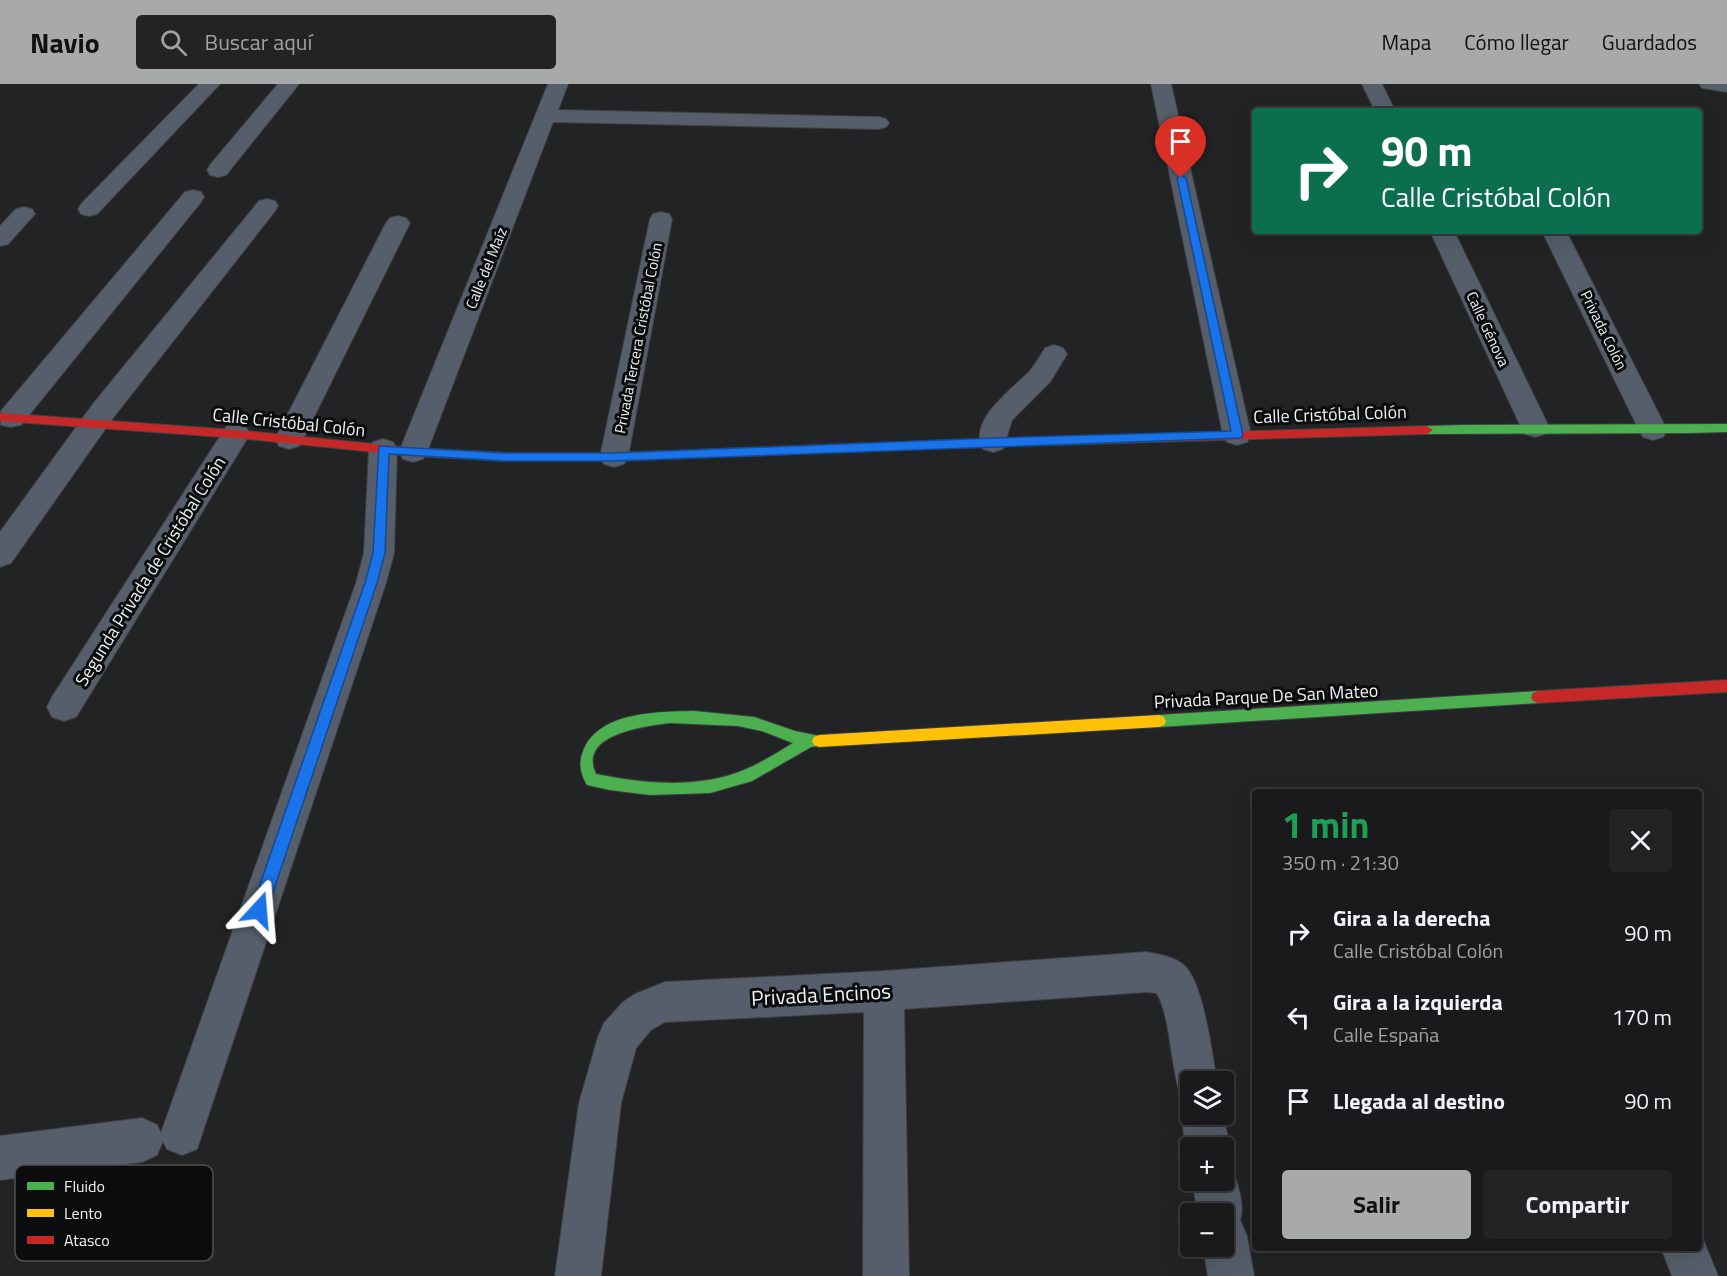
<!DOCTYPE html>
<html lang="es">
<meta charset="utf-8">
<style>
:root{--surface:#1a1a1c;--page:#232325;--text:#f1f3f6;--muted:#9fa1a3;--line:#38383b;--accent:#a8a9ab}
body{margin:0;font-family:"Titillium Web",sans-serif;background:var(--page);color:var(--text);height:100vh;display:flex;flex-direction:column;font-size:22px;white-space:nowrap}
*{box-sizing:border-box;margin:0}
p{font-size:20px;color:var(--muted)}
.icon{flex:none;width:33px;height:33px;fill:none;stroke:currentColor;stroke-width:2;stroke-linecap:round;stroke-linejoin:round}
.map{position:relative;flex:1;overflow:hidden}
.sheet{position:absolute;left:1252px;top:705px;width:450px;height:462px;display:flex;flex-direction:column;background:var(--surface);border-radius:6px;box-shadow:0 6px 24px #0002,0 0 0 2px var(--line)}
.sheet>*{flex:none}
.guide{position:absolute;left:1252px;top:24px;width:450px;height:126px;border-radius:6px;box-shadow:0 6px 24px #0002,0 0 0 2px var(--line);background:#0b6e4f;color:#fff;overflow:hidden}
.buttons{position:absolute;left:1180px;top:987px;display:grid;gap:12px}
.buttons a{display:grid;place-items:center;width:54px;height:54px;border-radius:6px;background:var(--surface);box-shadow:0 6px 24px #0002,0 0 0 2px var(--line);font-size:30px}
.pin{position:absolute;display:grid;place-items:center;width:51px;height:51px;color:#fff;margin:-62px -26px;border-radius:50% 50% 50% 0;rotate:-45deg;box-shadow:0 0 6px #0007}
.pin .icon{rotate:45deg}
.me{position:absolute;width:66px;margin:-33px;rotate:19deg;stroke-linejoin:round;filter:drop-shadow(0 0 4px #0008)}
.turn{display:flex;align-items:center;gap:21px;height:126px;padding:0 30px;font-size:27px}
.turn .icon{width:78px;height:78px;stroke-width:2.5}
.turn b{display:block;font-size:42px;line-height:51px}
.round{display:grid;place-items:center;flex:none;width:63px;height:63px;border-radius:6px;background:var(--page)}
.summary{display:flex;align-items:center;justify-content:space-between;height:102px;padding:0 30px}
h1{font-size:36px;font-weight:700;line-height:45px;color:#1e9e55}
.button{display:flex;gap:12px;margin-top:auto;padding:12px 30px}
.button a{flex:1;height:69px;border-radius:6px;background:var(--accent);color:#111;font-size:24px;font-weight:700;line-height:69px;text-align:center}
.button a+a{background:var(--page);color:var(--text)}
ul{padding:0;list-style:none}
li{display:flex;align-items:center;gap:18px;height:84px;padding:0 30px}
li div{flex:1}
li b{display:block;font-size:22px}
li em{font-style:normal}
header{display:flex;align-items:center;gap:36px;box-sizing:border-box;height:84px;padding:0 30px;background:var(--accent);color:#111}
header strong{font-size:28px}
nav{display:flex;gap:33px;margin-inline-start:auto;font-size:21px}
.search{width:420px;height:54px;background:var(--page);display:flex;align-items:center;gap:15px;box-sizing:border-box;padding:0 21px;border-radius:6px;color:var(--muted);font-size:22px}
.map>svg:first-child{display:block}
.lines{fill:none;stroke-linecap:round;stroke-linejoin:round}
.street-casing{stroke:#404041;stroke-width:2}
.fast-casing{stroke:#404041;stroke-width:2}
.slow-casing{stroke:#404041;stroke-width:2}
.jam-casing{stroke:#404041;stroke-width:2}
.street{fill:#555e6a;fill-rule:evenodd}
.fast{fill:#4caf50;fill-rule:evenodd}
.slow{fill:#ffc107;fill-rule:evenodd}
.jam{fill:#c62828;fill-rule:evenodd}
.route{fill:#1a73e8;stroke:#114b97;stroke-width:1.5}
.labels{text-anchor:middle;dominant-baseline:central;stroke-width:6;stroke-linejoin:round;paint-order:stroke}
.far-street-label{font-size:15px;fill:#f0f1f3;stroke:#0b0c0d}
.street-label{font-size:18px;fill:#f0f1f3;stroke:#0b0c0d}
.near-street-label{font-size:21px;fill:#f0f1f3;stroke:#0b0c0d}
.key{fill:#0b0c0d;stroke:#505152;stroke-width:1.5}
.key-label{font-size:16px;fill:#f0f1f3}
</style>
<header>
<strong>Navio</strong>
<div class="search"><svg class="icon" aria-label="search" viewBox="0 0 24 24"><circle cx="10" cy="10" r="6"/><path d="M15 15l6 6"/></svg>Buscar aquí</div>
<nav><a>Mapa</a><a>Cómo llegar</a><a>Guardados</a></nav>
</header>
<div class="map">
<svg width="1727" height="1192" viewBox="0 0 1727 1192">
<rect width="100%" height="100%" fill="#222325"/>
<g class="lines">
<defs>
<path id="street" d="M 199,0 L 220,0 L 97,130 L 89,132 L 81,130 L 78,125 L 81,120 Z
M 278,0 L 299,0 L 226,91 L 218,93 L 210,91 L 207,86 L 210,81 Z
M 548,0 L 568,0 L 558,26 L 879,33 L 886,35 L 889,39 L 886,43 L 879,45 L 553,38 L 427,368 L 423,375 L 413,378 L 403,375 L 399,368 Z
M 1151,0 L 1171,0 L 1251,351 L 1247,358 L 1237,361 L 1227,358 L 1223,351 Z
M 1362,0 L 1382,0 L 1395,27 L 1375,27 Z
M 1699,0 L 1727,0 L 1727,8 L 1702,4 Z
M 193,106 L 201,108 L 204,113 L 201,118 L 21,341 L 11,343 L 1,341 L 1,327 L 185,108 Z
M 267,115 L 275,117 L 278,122 L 275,127 L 113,334 L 11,479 L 0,483 L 0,448 L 93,320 L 259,117 Z
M 24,123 L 32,125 L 35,130 L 8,160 L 0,162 L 0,142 L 16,125 Z
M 661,128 L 669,130 L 672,135 L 628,373 L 624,380 L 614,383 L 604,380 L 600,373 L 650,135 L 653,130 Z
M 398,132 L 406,134 L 410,139 L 303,355 L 299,362 L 289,365 L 279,362 L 275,355 L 386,139 L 390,134 Z
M 1430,147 L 1454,147 L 1549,343 L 1545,350 L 1535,353 L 1525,350 L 1521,343 Z
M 1542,147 L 1566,147 L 1667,346 L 1663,353 L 1653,356 L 1643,353 L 1639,346 Z
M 1054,261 L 1063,264 L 1067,270 L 1050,298 L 1012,336 L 1003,365 L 993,368 L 983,365 C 967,337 1012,305 1029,288 C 1035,281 1040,272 1045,264 Z
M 236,340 L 246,343 L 250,350 L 76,633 L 64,637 L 52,633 L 47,623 L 52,613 L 226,343 Z
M 383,355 L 393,358 L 397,365 L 394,469 L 386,499 L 197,1065 L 182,1071 L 167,1065 L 163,1057 L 157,1071 L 142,1078 L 0,1096 L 0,1052 L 142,1034 L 157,1041 L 161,1049 L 356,499 L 364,469 L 369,365 L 373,358 Z
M 1146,868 C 1158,870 1176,873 1185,882 C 1204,902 1212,970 1217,998 L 1191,998 L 1191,1030 L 1223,1030 L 1230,1064 L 1224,1078 L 1224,1064 L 1191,1064 L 1191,1075 L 1186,1064 L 1181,1030 L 1187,1015 L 1181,1013 C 1171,987 1170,926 1156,909 L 1146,908 L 904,925 L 909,1192 L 863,1192 L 864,928 L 665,938 L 651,946 L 636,964 L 621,1019 L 601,1192 L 555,1192 L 579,1019 L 598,953 L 604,939 L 623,918 L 635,910 L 665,898 L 884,887 Z
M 1224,1078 L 1230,1080 C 1236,1095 1246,1121 1240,1136 L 1247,1152 L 1254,1192 L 1208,1192 L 1203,1162 L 1224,1162 L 1224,1130 L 1198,1130 L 1192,1096 L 1224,1096 Z
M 1700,1148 L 1718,1192 L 1672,1192 L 1661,1164 L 1700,1164 Z"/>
<path id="fast" d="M 1727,340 L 1727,348 L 1690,349 L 1427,350 L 1421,346 L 1427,342 L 1464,341 Z
M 979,355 L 985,359 L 979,363 L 614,377 L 508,377 L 502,373 L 508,369 L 614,369 Z
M 1538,607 L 1543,609 L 1545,613 L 1543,617 L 1538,619 L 1159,643 L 1154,641 L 1152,637 L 1154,633 L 1159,631 Z
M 694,627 L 754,633 L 795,647 L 824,653 L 826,657 L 824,661 L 811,663 L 752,697 L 710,709 L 650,711 L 610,706 L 587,701 C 580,689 578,678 584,665 C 601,627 659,628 694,627 ZM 670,639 L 738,642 L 762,647 L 793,659 C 777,669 761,679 744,686 C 698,705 644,700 596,690 C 577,650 646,642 670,639 Z"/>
<path id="slow" d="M 1159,631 L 1164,633 L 1166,637 L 1164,641 L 1159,643 L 819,663 L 814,661 L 812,657 L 814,653 L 819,651 Z"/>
<path id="jam" d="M 0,329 L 236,346 L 413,364 L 508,369 L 514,373 L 508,377 L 413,372 L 236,354 L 0,337 Z
M 1427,342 L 1433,346 L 1427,350 L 979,363 L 973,359 L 979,355 Z
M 1727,596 L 1727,608 L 1538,619 L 1533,617 L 1531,613 L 1533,609 L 1538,607 Z"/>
</defs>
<!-- street casing -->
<use href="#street" class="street-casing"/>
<!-- fast casing -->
<use href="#fast" class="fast-casing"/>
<!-- slow casing -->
<use href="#slow" class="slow-casing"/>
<!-- jam casing -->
<use href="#jam" class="jam-casing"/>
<!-- street -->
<use href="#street" class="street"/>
<!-- fast -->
<use href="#fast" class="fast"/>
<!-- slow -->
<use href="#slow" class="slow"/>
<!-- jam -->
<use href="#jam" class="jam"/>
</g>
<!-- route -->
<path class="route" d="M 1181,91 L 1186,94 L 1243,351 L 1241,354 L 614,377 L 506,377 L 389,370 L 385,469 L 377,499 L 267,826 L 265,831 L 259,834 L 254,831 L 251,826 L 365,499 L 373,469 L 379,362 L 506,369 L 614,369 L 993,354 L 1231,347 L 1177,94 Z"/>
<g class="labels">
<!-- far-street labels -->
<g class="far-street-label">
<text transform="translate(486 184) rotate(-68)">Calle del Maíz</text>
<text transform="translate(1488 245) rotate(65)">Calle Génova</text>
<text transform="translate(1604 246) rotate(64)">Privada Colón</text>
<text transform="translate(638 254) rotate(-79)">Privada Tercera Cristóbal Colón</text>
</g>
<!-- street labels -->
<g class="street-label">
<text transform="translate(1330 330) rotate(-2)">Calle Cristóbal Colón</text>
<text transform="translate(289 338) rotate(6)">Calle Cristóbal Colón</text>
<text transform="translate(150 487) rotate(-58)">Segunda Privada de Cristóbal Colón</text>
<text transform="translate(1266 612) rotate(-3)">Privada Parque De San Mateo</text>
</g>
<!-- near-street labels -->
<g class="near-street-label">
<text transform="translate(821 910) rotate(-3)">Privada Encinos</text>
</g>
</g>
<!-- legend -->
<rect x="15" y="1081" width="198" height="96" rx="9" class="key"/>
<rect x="27" y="1098" width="27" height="8" fill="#4caf50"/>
<rect x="27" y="1125" width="27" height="8" fill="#ffc107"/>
<rect x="27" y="1152" width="27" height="8" fill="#c62828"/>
<g class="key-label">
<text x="64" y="1108">Fluido</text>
<text x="64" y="1135">Lento</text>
<text x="64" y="1162">Atasco</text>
</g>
</svg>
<div class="buttons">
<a><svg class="icon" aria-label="layers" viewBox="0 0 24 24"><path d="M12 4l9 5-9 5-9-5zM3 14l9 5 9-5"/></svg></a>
<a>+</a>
<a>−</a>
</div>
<div class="pin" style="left:1181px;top:94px;background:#d93025"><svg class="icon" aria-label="arrive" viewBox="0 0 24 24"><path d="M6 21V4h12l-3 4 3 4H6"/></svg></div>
<svg class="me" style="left:259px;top:826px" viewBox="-20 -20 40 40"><path d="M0-17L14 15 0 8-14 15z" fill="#1a73e8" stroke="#fff" stroke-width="4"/></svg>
<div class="guide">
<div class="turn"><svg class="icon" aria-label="right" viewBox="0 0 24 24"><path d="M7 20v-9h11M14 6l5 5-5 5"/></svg><div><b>90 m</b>Calle Cristóbal Colón</div></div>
</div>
<section class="sheet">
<div class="summary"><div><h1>1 min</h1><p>350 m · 21:30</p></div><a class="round"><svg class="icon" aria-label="close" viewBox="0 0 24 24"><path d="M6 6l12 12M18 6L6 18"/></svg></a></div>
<ul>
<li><svg class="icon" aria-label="right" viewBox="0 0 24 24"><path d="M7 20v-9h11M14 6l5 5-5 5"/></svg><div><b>Gira a la derecha</b><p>Calle Cristóbal Colón</p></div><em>90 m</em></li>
<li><svg class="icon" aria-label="left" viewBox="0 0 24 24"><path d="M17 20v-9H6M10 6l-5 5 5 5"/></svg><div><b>Gira a la izquierda</b><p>Calle España</p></div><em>170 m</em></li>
<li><svg class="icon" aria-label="arrive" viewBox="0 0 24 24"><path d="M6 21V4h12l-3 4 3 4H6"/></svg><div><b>Llegada al destino</b></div><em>90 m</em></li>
</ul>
<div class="button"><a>Salir</a><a>Compartir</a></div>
</section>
</div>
